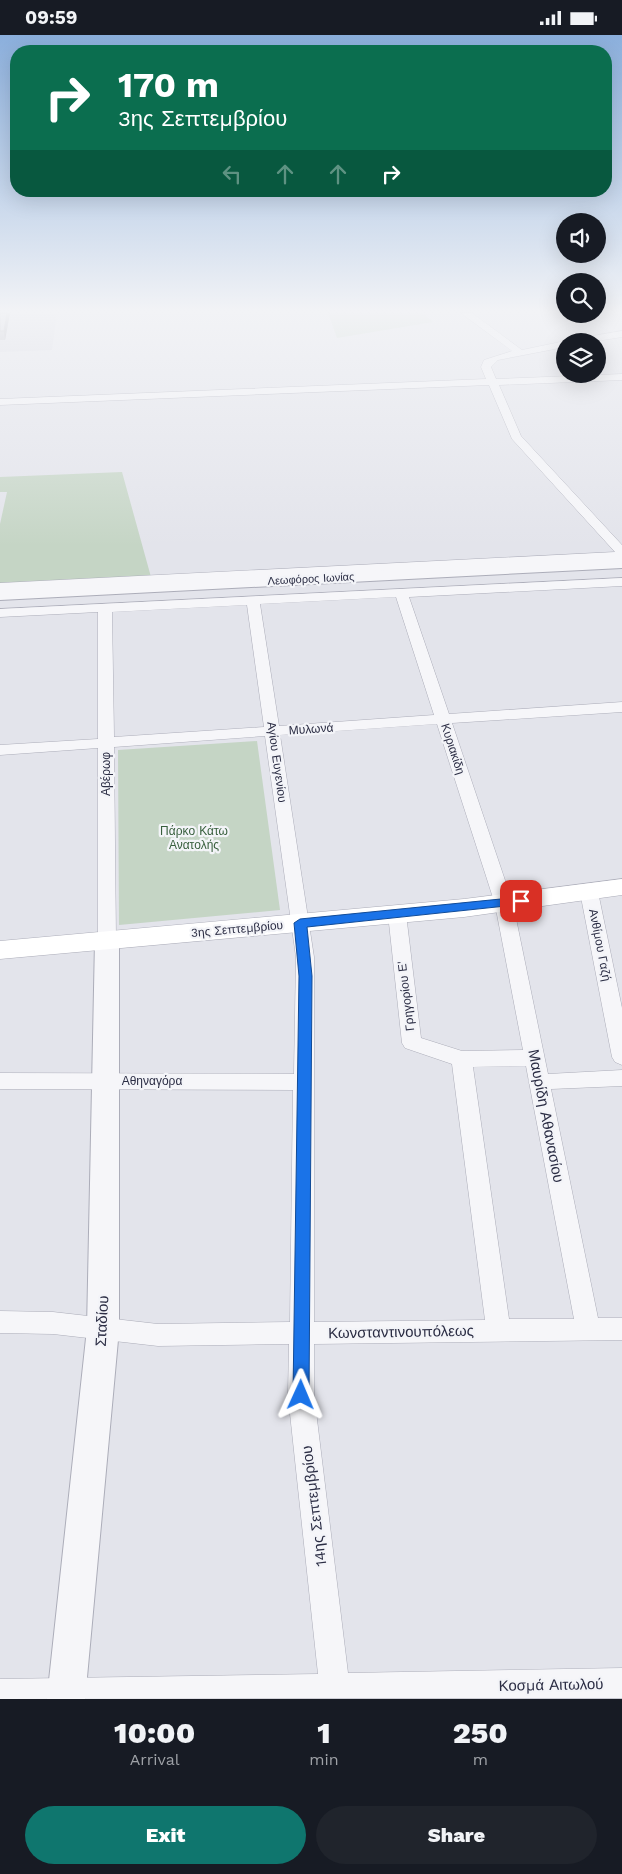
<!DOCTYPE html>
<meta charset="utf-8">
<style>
:root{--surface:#171b24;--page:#20242c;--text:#f1f3f6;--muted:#9ea1a6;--accent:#0f766e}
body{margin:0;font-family:"Work Sans",sans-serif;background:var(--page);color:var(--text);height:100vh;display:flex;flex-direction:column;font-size:19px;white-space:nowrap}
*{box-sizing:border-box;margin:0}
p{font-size:16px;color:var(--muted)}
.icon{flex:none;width:28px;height:28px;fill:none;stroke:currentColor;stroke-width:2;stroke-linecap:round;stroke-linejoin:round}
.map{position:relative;height:1664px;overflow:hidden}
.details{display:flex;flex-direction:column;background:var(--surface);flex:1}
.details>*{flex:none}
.banner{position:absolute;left:10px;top:10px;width:602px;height:152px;border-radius:20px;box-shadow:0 5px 20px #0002;background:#0b6e4f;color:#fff;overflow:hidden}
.buttons{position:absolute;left:556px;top:178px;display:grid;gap:10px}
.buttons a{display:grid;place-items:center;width:50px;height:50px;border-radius:50%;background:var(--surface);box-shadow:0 5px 20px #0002;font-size:25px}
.pin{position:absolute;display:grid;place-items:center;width:42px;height:42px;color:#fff;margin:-21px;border-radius:10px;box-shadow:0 2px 8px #0006}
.me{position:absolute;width:55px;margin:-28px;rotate:1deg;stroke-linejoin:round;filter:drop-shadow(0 0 4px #0008)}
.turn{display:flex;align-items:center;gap:18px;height:105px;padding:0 25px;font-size:22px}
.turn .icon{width:65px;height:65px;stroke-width:2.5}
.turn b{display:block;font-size:35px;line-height:42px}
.lanes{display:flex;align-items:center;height:48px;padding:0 25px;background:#0003;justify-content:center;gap:25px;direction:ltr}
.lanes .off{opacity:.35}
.eta{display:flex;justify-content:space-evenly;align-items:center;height:85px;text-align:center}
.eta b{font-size:30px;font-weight:800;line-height:35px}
.primary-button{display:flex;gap:10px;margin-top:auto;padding:10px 25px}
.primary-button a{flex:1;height:58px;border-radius:30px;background:var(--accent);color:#fff;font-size:20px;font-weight:800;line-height:58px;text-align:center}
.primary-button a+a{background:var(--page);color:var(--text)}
.status{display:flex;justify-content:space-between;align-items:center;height:35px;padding:0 25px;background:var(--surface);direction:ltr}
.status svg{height:14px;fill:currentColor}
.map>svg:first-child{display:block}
.built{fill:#d5d6e0}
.green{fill:#c5d5c5}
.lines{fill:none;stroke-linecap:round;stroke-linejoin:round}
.minor-casing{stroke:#acadb9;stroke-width:1}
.tertiary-casing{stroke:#acadb9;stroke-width:2}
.secondary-casing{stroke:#acadb9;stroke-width:1}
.minor{fill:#f6f6f9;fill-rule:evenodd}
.tertiary{fill:#f6f6f9;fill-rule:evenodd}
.secondary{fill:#fff;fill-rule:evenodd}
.wall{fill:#a6a7b1}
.shaded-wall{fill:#878890}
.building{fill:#c1c2ce;stroke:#878890}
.route{fill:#1a73e8;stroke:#114b97}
.labels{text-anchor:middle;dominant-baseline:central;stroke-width:4.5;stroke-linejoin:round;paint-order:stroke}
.far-street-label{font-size:11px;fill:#2b2d44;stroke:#f3f4f8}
.street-label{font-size:12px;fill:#2b2d44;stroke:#f3f4f8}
.park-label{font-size:12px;fill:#385f3d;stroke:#f3f4f8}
.near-street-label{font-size:15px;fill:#2b2d44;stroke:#f3f4f8}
</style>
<div class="status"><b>09:59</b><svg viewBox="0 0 49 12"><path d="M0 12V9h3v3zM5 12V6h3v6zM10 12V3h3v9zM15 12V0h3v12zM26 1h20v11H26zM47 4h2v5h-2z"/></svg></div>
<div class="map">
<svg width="622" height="1664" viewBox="0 0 622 1664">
<rect width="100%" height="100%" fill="#e3e4eb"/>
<!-- built -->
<path class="built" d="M 0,278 L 57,278 L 52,315 L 0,317 Z"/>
<!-- green -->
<path class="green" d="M 328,278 L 423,278 L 433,287 L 337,303 Z
M 122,437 L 151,542 L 0,550 L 0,489 L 7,457 L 0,457 L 0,442 Z
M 257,706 L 280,875 L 119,890 L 118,715 Z"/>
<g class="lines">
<defs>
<path id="minor" d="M 461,278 L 472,278 L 522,315 L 565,306 L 566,306 L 565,312 L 498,325 L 491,332 L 496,344 L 622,339 L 622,345 L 499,350 L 521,401 L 622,510 L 622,525 L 0,556 L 0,548 L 615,517 L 512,404 L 489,350 L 0,370 L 0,364 L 486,344 L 481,332 L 484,325 L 512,316 Z
M 622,296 L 622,302 L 597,306 L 576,306 L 581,303 Z
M 622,543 L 622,551 L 409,562 L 449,679 L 622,667 L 622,677 L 452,688 L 513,869 L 548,1039 L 622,1035 L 622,1051 L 551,1054 L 598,1283 L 622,1283 L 622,1305 L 314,1309 L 314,1360 L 348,1638 L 622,1633 L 622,1663 L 0,1664 L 0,1644 L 318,1639 L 288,1360 L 289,1309 L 158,1311 L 53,1299 L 0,1298 L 0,1276 L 53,1277 L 158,1289 L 290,1287 L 293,1055 L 0,1054 L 0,1038 L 294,1039 L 296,922 L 265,701 L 114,712 L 116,906 L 114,911 L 107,912 L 100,911 L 98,906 L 98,713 L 0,720 L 0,710 L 98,704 L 98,577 L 0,582 L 0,574 ZM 396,562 L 434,680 L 279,691 L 260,569 ZM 247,570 L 264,692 L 114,702 L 112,577 ZM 437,689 L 495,869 L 523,1015 L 462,1016 L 421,1003 L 406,879 L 403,875 L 397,873 L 391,875 L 388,879 L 402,1008 L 405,1013 L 452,1029 L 485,1285 L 314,1287 L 314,922 L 280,700 ZM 526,1031 L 574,1284 L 509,1284 L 473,1032 Z
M 589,851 L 595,853 L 598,857 L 622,973 L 622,1030 L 615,1027 L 612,1022 L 580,857 L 583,853 Z"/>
<path id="tertiary" d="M 622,523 L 622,533 L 0,565 L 0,555 Z
M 107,898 L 115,900 L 119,906 L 119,1294 L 85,1664 L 47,1664 L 87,1294 L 95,906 L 99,900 Z"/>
<path id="secondary" d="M 622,844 L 622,860 L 464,882 L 0,924 L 0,906 L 464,864 Z"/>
</defs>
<!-- minor casing -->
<use href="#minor" class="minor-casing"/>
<!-- tertiary casing -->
<use href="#tertiary" class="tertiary-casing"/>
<!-- secondary casing -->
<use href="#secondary" class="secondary-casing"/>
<!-- minor -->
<use href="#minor" class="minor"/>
<!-- tertiary -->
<use href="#tertiary" class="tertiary"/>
<!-- secondary -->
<use href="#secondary" class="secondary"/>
</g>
<!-- wall -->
<path class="wall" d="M 0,278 L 10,278 L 5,305 L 0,305 Z"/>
<!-- shaded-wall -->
<path class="shaded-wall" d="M 7,278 L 10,278 L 5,305 L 4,296 Z"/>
<!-- building -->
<path class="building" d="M 0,278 L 7,278 L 4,296 L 0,296 Z"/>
<!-- sky -->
<linearGradient id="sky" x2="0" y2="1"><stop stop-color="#8bafdc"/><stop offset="0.54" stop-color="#f2f3f6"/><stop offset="1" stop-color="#f2f3f6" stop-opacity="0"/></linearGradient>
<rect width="622" height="511" fill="url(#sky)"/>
<!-- route -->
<path class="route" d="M 521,862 L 527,866 L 525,869 L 307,892 L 312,941 L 309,1360 L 307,1366 L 301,1368 L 295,1366 L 293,1360 L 299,941 L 294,888 L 300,884 Z"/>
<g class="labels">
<!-- far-street labels -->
<g class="far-street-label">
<text transform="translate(311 544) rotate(-3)">Λεωφόρος Ιωνίας</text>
</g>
<!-- street labels -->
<g class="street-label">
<text transform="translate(311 694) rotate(-4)">Μυλωνά</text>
<text transform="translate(453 714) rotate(72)">Κυριακίδη</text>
<text transform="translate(277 727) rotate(82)">Αγίου Ευγενίου</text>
<text transform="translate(106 739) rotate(-90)">Αβέρωφ</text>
<text transform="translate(237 894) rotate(-5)">3ης Σεπτεμβρίου</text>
<text transform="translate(600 910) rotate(79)">Ανθίμου Γαζή</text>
<text transform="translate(406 961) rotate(-97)">Γρηγορίου Ε'</text>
<text x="152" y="1046">Αθηναγόρα</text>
</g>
<!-- park labels -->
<g class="park-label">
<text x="194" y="796">Πάρκο Κάτω<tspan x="194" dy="14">Ανατολής</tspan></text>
</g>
<!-- near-street labels -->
<g class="near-street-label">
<text transform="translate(546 1081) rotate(79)">Μαυρίδη Αθανασίου</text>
<text transform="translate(102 1286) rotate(-87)">Σταδίου</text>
<text transform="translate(401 1297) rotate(-1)">Κωνσταντινουπόλεως</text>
<text transform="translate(314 1471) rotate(-97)">14ης Σεπτεμβρίου</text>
<text transform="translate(551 1650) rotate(-1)">Κοσμά Αιτωλού</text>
</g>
</g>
</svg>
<div class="buttons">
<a><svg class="icon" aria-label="sound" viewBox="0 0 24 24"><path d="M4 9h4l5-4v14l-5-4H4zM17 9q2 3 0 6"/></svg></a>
<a><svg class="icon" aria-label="search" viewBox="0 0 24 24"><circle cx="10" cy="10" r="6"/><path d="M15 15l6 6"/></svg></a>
<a><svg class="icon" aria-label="layers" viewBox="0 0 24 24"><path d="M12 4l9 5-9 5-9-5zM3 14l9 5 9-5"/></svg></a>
</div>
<div class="pin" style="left:521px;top:866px;background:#d93025"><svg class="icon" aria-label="arrive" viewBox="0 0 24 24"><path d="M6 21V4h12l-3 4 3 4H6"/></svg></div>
<svg class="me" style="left:301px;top:1360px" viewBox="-20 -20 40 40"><path d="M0-17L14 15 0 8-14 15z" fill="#1a73e8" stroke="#fff" stroke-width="4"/></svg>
<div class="banner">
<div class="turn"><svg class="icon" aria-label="right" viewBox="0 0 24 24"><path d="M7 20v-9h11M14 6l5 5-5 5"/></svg><div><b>170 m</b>3ης Σεπτεμβρίου</div></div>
<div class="lanes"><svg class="icon off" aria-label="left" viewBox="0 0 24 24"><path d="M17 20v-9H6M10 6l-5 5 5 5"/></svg><svg class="icon off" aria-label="ahead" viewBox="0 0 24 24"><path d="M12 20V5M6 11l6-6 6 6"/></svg><svg class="icon off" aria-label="ahead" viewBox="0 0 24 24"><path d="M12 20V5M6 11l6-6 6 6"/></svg><svg class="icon" aria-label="right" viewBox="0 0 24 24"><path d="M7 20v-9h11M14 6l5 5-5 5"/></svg></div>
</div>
</div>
<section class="details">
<div class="eta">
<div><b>10:00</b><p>Arrival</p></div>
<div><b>1</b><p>min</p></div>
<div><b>250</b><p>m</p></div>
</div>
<div class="primary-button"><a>Exit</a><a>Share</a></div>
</section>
